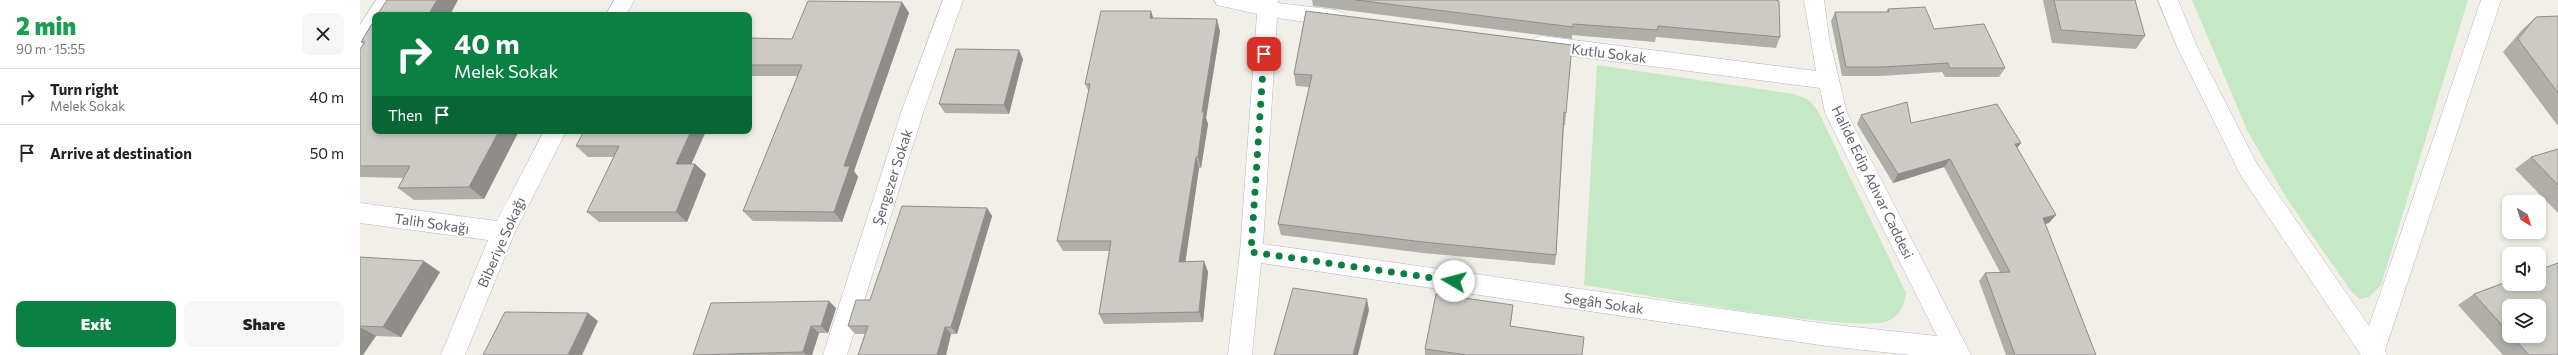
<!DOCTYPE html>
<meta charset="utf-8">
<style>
:root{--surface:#fff;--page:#f6f6f6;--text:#202124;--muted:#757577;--line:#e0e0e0;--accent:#0b8043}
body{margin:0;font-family:Commissioner,sans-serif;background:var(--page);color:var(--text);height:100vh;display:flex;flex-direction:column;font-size:15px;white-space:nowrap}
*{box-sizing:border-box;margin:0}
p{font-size:13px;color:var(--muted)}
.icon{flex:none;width:22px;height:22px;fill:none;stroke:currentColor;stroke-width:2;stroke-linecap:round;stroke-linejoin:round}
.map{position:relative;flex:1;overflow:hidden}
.details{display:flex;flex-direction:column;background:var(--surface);width:360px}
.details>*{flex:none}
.top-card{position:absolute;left:12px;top:12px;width:380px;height:122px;border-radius:8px;box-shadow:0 2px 6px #0003;background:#0b8043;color:#fff;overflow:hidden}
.needle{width:26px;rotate:142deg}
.buttons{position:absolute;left:2142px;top:195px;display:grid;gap:8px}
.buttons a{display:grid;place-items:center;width:44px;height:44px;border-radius:8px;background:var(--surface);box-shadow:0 2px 6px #0003;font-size:20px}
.pin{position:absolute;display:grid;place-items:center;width:34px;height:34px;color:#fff;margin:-17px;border-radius:8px;box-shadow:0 2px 6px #0006}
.me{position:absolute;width:44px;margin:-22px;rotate:278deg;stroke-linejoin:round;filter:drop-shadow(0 0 3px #0008)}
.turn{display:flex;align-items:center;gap:14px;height:84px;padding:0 16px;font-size:18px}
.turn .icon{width:52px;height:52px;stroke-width:2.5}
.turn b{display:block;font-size:28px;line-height:34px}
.then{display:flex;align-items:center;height:38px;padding:0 16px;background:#0003;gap:8px;font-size:15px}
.round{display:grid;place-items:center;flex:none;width:42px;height:42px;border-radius:8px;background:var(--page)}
.summary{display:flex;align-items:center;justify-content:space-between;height:68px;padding:0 16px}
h1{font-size:24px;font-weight:800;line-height:30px;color:#1e9e55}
.primary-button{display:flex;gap:8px;margin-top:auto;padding:8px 16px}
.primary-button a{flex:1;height:46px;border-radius:8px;background:var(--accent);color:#fff;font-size:16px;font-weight:800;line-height:46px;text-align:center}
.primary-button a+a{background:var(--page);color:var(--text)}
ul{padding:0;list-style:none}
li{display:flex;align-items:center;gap:12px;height:56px;padding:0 16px;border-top:1px solid var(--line)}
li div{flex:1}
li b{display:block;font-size:15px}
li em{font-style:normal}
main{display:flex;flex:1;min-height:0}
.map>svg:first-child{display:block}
.green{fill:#c5e8c5}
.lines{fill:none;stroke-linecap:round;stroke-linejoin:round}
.street-casing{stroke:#b5b8bc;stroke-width:1}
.street{fill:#fff;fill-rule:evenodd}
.wall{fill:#afaea9;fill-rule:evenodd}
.shaded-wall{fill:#8f8d8a}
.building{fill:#cccac5;stroke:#8f8d8a}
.route{stroke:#0b8043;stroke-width:7;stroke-dasharray:0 12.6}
.labels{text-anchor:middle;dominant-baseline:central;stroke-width:4;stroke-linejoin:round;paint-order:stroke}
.street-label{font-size:14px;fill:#5f6368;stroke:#fff}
</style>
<main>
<section class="details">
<div class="summary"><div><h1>2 min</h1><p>90 m · 15:55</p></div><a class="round"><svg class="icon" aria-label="close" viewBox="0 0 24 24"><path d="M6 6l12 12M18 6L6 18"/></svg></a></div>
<ul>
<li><svg class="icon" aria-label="right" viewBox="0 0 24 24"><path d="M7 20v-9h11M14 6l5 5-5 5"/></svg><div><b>Turn right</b><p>Melek Sokak</p></div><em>40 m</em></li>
<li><svg class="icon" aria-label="arrive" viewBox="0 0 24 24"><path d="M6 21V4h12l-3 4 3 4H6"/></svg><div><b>Arrive at destination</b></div><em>50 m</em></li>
</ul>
<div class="primary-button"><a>Exit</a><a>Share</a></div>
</section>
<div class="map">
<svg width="2198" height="355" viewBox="0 0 2198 355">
<rect width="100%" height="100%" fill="#f1efe8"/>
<!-- green -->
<path class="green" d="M 1832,0 L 2108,0 L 2021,285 L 2009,297 L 2000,299 L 1991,291 L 1927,199 L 1888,132 Z
M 1237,65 L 1434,94 L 1449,100 L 1458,111 L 1546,293 C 1544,304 1541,314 1530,320 C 1503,336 1270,292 1224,285 Z"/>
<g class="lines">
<defs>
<path id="street" d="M 16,0 L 36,0 L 27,15 L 15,15 C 15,29 16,44 0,49 L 0,25 Z
M 254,0 L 274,0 L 266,15 L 246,15 Z
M 583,0 L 603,0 L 564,110 L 487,355 L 463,355 L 542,110 Z
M 854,0 L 918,0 L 918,3 L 976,10 L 983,13 L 986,18 L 983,23 L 976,26 L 917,18 L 903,244 L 1467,324 L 1577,336 L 1465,113 L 1460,88 L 1182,52 L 1175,50 L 1172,44 L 1175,38 L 1182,36 L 1456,71 L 1444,0 L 1464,0 L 1469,38 L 1487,113 L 1611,355 L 1551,355 L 1467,346 L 901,263 L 892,355 L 868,355 L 880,252 L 897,14 L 857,5 Z
M 1798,0 L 1818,0 L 1838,49 L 1897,164 L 2009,326 L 2121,0 L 2141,0 L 2025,350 L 2027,355 L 2001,355 L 1881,176 L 1818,49 Z
M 184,131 L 206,131 L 154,234 L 105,355 L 81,355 L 128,240 L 0,223 L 0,203 L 137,221 Z"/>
</defs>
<!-- street casing -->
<use href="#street" class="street-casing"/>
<!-- street -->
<use href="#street" class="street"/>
</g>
<!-- wall -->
<path class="wall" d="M 952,0 L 1416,0 L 1420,37 L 1416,48 L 1296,37 L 1295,42 L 1212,35 L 1212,39 L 953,6 Z
M 1683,0 L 1775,0 L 1785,36 L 1776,49 L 1692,43 Z
M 542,2 L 549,13 L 494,171 L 498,177 L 482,222 L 393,221 L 383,211 L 438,76 L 389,76 L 389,38 L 432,39 Z
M 1528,9 L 1574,29 L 1645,68 L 1639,77 L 1585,77 L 1582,72 L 1520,76 L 1482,76 L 1471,21 L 1475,12 L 1526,12 Z
M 946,11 L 1206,113 L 1205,125 L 1204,125 L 1196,255 L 1195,265 L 1063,253 L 921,235 L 918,224 L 949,87 L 936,86 L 934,74 Z
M 2198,16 L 2198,126 L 2143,52 L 2162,30 L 2176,17 Z
M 794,18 L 860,31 L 846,118 L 848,124 L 841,168 L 839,168 L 825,262 L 844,261 L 848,272 L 843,322 L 744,324 L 739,314 L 749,251 L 703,251 L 697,241 L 729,92 L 725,84 Z
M 15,19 L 15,131 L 159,131 L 124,199 L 54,200 L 38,188 L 44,178 L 0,177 L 0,49 L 3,44 L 1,42 Z
M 663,59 L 649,114 L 585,113 L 579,104 Z
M 1501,115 L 1551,123 L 1657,148 L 1689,223 L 1685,224 L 1736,355 L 1646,355 L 1619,281 L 1625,273 L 1640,272 L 1584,167 L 1533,183 L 1497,124 Z
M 224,131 L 346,131 L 331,164 L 335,164 L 346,174 L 327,222 L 239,222 L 227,212 L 254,157 L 228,157 L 216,146 Z
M 2198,149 L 2198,213 L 2155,169 L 2171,157 Z
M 627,208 L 632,216 L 597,334 L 591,334 L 586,355 L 498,355 L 505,334 L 495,334 L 488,326 L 510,300 Z
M 0,257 L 80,272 L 41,337 L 16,336 L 0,355 Z
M 2198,263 L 2198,355 L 2143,355 L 2098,305 L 2114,294 L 2149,281 L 2149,284 L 2179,284 L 2179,270 ZM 2149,306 L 2179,306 L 2179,336 L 2149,336 Z
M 476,308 L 468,333 L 459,333 L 452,355 L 333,355 Z
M 1152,315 L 1150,326 L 1222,355 L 1065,355 L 1065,349 Z"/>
<!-- shaded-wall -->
<path class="shaded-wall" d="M 77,0 L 98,0 L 90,15 L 68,15 Z
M 542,2 L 549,13 L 494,171 L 498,177 L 482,222 L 474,212 L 484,166 Z
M 791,11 L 795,23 L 790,18 Z
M 857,19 L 860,31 L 846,118 L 848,124 L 841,168 L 838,157 L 842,112 Z
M 659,50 L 663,59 L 649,114 L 644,105 Z
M 139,131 L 159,131 L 124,199 L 109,187 Z
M 331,131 L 346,131 L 327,174 L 316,164 Z
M 1661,143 L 1654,152 L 1655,144 Z
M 836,157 L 839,168 L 824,272 L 819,262 Z
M 1590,159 L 1584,167 L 1533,183 L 1538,174 Z
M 335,164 L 346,174 L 327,222 L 316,212 Z
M 627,208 L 632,216 L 597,334 L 591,327 Z
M 1696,215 L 1689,223 L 1676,226 L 1683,218 Z
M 64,261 L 80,272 L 41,337 L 23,327 Z
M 844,261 L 848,272 L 843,322 L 839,312 Z
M 1007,299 L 1009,310 L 998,355 L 993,355 Z
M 469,301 L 476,308 L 468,333 L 461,326 Z
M 1153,305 L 1152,315 L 1149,336 L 1150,326 Z
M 228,313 L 238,321 L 222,355 L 208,355 Z
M 451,326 L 459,333 L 452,355 L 446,355 L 443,352 Z
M 0,327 L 16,336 L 3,355 L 0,355 Z
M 585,327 L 591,334 L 586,355 L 577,355 Z"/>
<!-- building -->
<path class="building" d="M 27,0 L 77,0 L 68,15 L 17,15 Z
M 996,0 L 1416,0 L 1419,1 L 1420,37 L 1298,26 L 1297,30 L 1213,24 L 1213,27 Z
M 1694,0 L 1775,0 L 1785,36 L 1701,30 Z
M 448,1 L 542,2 L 484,166 L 490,166 L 474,212 L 383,211 L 442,65 L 389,65 L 389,38 L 432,39 Z
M 1565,7 L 1574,29 L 1624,24 L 1645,68 L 1590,68 L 1588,63 L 1524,67 L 1486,67 L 1475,12 L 1529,12 L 1528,9 Z
M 741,11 L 791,11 L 790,18 L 857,19 L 842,112 L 844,112 L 838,157 L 836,157 L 819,262 L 844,261 L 839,312 L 739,314 L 751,241 L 697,241 L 730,84 L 725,84 Z
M 946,11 L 1212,45 L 1206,113 L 1204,112 L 1196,255 L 1063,242 L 918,224 L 952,75 L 934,74 Z
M 2198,16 L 2198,93 L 2158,39 L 2176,17 Z
M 15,19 L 15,131 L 139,131 L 109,187 L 38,188 L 50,166 L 0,166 L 0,49 L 5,42 L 1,42 Z
M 596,49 L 659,50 L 644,105 L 579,104 Z
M 1547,102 L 1551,123 L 1637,104 L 1661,143 L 1655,144 L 1696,215 L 1683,218 L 1736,355 L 1655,355 L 1625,273 L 1650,272 L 1590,159 L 1538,174 L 1501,115 Z
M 224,131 L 331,131 L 316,164 L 335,164 L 316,212 L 227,212 L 259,146 L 216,146 Z
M 2198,149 L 2198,185 L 2171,157 Z
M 542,206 L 627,208 L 591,327 L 585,327 L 577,355 L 498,355 L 508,326 L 488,326 L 496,300 L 510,300 Z
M 0,257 L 64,261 L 23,327 L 0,326 Z
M 2198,263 L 2198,355 L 2169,355 L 2152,336 L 2179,336 L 2179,306 L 2149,306 L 2149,333 L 2114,294 L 2149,281 L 2149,284 L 2179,284 L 2179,270 Z
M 933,288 L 1007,299 L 993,355 L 914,355 Z
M 1076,294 L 1153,305 L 1150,326 L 1224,337 L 1222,355 L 1107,355 L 1065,349 Z
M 469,301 L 461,326 L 451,326 L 443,352 L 333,355 L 351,303 Z
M 145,312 L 228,313 L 208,355 L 123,355 Z"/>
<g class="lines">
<!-- route -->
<path class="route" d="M 904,54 L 891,252 L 1094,281"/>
</g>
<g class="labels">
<!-- street labels -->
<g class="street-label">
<text transform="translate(1249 53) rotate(7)">Kutlu Sokak</text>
<text transform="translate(532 177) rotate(-72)">Şengezer Sokak</text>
<text transform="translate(1513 182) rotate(64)">Halide Edip Adıvar Caddesi</text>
<text transform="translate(72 223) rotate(8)">Talih Sokağı</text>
<text transform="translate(141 242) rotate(-66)">Biberiye Sokağı</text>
<text transform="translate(1244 303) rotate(8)">Segâh Sokak</text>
</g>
</g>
</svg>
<div class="buttons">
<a><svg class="needle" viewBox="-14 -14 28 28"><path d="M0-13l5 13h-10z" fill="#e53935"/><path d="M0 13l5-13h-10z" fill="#757577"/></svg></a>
<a><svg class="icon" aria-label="sound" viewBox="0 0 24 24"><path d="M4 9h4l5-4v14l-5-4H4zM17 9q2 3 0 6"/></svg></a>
<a><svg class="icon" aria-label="layers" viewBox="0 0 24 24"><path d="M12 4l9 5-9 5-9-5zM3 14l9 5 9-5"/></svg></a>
</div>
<div class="pin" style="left:904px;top:54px;background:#d93025"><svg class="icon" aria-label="arrive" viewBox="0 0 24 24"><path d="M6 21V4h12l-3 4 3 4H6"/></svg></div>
<svg class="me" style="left:1094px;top:281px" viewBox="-20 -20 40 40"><circle r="19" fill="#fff"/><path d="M0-13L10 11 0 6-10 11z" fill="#0b8043"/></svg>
<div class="top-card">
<div class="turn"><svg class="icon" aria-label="right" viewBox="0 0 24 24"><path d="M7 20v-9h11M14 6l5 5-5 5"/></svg><div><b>40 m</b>Melek Sokak</div></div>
<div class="then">Then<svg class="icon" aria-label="arrive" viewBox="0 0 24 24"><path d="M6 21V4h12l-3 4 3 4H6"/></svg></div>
</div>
</div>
</main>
